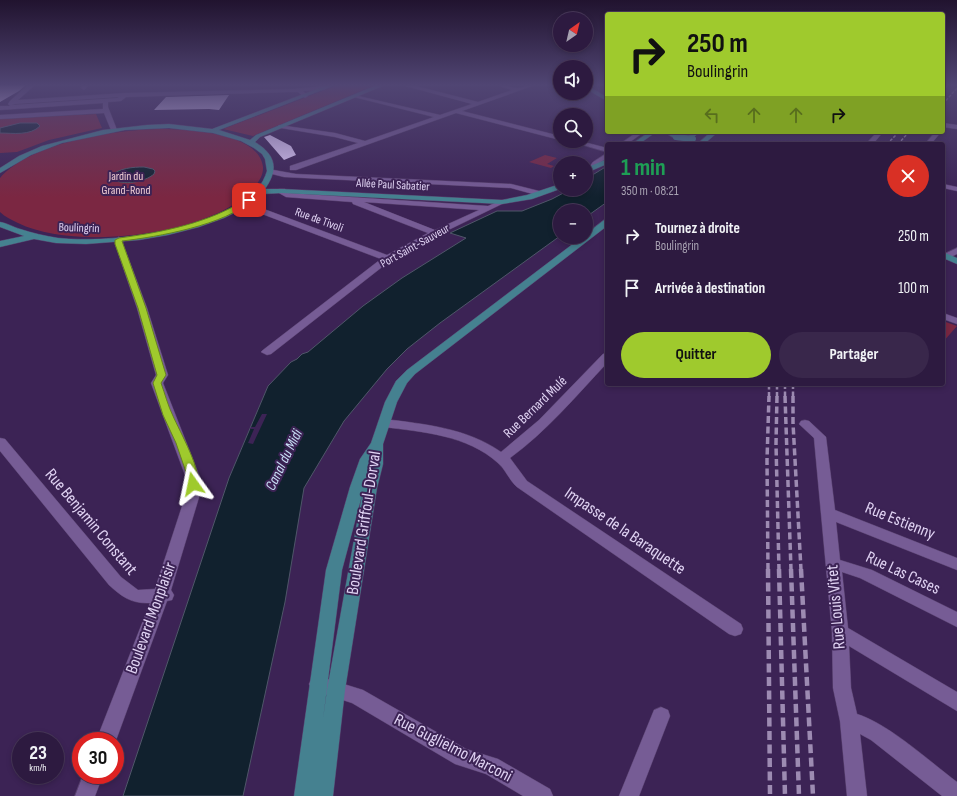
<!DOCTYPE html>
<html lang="fr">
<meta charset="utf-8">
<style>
:root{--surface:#2d1a40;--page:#39274b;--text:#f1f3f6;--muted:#a7a1b1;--line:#483859;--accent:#9fca2d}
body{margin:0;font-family:"Sofia Sans Condensed",sans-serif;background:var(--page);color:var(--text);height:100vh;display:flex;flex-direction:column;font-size:15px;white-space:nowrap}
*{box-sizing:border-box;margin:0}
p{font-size:13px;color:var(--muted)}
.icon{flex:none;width:22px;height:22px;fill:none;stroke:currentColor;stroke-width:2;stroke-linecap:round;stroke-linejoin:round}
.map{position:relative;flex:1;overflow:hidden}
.side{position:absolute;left:605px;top:142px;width:340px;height:244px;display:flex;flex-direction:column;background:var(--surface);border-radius:4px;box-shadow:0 2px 6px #0003,0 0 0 1px var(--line)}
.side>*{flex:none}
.banner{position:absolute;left:605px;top:12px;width:340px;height:122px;border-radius:4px;box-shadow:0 2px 6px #0003,0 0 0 1px var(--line);background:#9fca2d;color:#111;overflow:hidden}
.needle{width:26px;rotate:34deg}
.tools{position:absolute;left:553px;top:12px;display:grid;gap:8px}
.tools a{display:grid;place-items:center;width:40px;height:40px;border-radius:50%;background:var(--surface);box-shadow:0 2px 6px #0003,0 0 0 1px var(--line);font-size:20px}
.speed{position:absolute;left:12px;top:732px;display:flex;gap:8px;font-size:20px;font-weight:700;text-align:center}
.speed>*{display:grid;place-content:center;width:52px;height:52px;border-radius:50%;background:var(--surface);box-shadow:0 2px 6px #0003,0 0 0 1px var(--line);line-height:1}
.speed small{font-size:10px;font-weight:400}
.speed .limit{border:6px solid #d22;background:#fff;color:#111}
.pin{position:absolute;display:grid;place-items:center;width:34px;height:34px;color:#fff;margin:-17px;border-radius:8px;box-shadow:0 2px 6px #0006}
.me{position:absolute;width:44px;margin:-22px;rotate:348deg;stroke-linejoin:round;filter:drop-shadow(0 0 3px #0008)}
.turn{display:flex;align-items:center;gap:14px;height:84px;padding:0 16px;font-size:18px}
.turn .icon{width:52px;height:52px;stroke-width:2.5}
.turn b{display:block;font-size:28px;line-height:34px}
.lanes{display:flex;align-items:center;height:38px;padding:0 16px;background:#0003;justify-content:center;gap:20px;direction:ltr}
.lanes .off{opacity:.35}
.round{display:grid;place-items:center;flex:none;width:42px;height:42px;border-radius:21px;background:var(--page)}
.overview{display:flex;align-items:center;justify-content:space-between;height:68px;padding:0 16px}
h1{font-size:24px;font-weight:700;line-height:30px;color:#1e9e55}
.action{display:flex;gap:8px;margin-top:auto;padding:8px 16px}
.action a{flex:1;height:46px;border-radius:24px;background:var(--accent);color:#111;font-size:16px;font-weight:700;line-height:46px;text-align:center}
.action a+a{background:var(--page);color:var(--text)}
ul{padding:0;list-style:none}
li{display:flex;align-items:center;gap:12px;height:52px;padding:0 16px}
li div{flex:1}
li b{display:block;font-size:15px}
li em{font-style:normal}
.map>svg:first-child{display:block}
.green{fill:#7b2742}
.water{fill:#11212e;stroke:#4f5669}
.pier{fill:#3c2355}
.building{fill:#e4d0ff}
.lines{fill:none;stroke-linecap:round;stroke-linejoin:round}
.minor-casing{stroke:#58416e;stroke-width:1}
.major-casing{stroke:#58416e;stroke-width:1}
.minor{fill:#765c95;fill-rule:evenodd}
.major{fill:#458190;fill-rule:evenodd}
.rail-far3{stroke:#9d8bb2;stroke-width:1.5;stroke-dasharray:3 1.5;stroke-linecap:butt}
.rail-far2{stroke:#9d8bb2;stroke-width:2.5;stroke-dasharray:5 2.5;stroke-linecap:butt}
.rail-far1{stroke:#9d8bb2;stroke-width:3.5;stroke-dasharray:7 3.5;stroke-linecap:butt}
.rail{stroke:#9d8bb2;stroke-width:4.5;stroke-dasharray:9 4.5;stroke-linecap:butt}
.major-bridge-casing{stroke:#58416e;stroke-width:6;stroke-linecap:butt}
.major-bridge{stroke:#458190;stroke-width:6}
.route{fill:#9fca2d;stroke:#67831d}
.labels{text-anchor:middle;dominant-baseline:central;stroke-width:4;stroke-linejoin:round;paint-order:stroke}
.far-park-label{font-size:12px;fill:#efcdd4;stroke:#3c2355}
.far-street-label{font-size:12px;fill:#e0d3f3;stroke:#3c2355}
.street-label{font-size:14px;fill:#e0d3f3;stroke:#3c2355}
.water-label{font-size:15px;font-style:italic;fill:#c9e1f7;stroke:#3c2355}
.near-street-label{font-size:17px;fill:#e0d3f3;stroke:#3c2355}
</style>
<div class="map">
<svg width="957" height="796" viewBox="0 0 957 796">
<rect width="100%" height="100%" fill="#3c2355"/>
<!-- green -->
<path class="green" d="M 338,85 L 375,85 L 253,136 L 223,129 Z
M 96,114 L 102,128 L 49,140 L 17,152 L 0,153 L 0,118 Z
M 157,129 C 183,129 259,131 263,167 C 264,180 249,194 239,201 C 190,236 73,250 18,223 C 12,220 5,217 0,212 L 0,178 C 30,143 113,130 157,129 Z
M 545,155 L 557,158 L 547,164 L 554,166 L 551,168 L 529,162 Z
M 943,321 L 957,326 L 943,342 Z"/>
<!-- water -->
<path class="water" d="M 20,123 L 37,123 L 40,126 C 30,136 13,133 0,133 L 0,128 Z
M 607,166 L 607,202 L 586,217 L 586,211 L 560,211 L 560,236 L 440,323 L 407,349 L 387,369 L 344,421 L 304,488 L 285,602 L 243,796 L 123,796 L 229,478 L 268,386 L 291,362 L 297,359 L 302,354 L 308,352 L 363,306 L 402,278 L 466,238 L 450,233 L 497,211 L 522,211 L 552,199 L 571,189 L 586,189 L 586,179 Z
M 144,167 L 153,169 L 155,171 L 154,174 C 145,182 123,186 112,179 L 111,176 C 119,168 133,167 144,167 Z"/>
<!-- pier -->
<path class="pier" d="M 658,132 L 680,132 L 689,135 L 674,144 L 653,135 Z
M 262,414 L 267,414 L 253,444 L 248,443 L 254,429 L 250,429 L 251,427 L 255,427 Z"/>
<!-- building -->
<path class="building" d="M 0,85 L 26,85 L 19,91 L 0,102 Z
M 229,95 L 219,110 L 209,109 L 154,110 L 166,97 Z
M 270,135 L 291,146 L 296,155 L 284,160 L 264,137 Z"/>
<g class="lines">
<defs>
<path id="minor" d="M 28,85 L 35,85 L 18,100 L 125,93 L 294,89 L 324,86 L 327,88 L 324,90 L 303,91 L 308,96 L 305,98 L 298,92 L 289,92 L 126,97 L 121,101 L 108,102 L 108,107 L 117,130 L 114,132 L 111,130 L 104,113 L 0,119 L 0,115 L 103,109 L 103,103 L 0,110 L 0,106 L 10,106 L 8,104 L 10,101 ZM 119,97 L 117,98 L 12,105 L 15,104 Z
M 83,85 L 89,85 L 84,90 L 81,88 Z
M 402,85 L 412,85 L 478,102 L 512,90 L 497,85 C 504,85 513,88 518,88 C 523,88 528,85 535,85 L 462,111 L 560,136 L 560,140 L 456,113 L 296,170 L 290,170 L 290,166 L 358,143 L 335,137 L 281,128 L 278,126 L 279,125 L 335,133 L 365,141 L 434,117 L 354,97 L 354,95 L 440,115 L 472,104 Z
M 943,123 L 957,125 L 957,129 L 943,127 Z
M 637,132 L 644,132 L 627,144 L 620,144 Z
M 877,132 L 883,132 L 873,144 L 866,144 Z
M 935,132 L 941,132 L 931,144 L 925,144 Z
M 569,141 L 580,141 L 607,148 L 607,152 Z
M 607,153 L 607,158 L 598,164 L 596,167 L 592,167 L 590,166 L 593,162 Z
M 268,169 L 296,174 L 511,184 L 543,192 L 544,194 L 540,196 L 511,188 L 284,177 L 268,173 Z
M 943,184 L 957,187 L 957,191 L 943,188 Z
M 279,189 L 285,189 L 288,193 L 488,206 L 502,200 L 506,202 L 438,235 L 391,260 L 271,354 L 267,355 L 261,352 L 263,350 L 381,259 L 249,209 L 238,208 L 238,204 L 253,205 L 387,255 L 428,233 L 353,204 L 352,202 L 286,197 L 279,193 ZM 364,202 L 479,210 L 435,230 Z
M 119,237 L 123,240 L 123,244 L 147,308 L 168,375 L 163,383 L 199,475 L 200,494 L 171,590 L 174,595 L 172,600 L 167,601 L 115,743 L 115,741 L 96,741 L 150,603 C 132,604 122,597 109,585 L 0,451 L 0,438 L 5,439 L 121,577 L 138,590 L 155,589 L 186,494 L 185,475 L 151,383 L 156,375 L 137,308 L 115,244 L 115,240 Z
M 957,248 L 957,254 L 947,259 L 943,257 L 944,254 Z
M 943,313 L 957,318 L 957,324 L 943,319 Z
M 607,353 L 607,363 C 576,396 547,431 510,458 L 527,481 L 741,624 L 743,629 L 741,634 L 735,636 L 729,634 L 517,487 C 509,480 506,470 498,463 C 467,435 423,432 384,427 L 380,426 L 378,423 L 380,420 L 384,419 C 424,424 467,428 501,452 L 539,420 L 603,354 Z
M 805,420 L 809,421 L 826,437 L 835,510 L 957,558 L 957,570 L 836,522 L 840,560 L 872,570 L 957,612 L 957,627 L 860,578 L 842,572 L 848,628 L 957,692 L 957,711 L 849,646 L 851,688 L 857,714 C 889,724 929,761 957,782 L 957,796 L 942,796 L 871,740 L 860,734 L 867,796 L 847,796 L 840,721 L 833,688 L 832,632 L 814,438 L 799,424 L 801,421 Z
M 318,676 L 363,690 L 466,749 L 498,759 L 550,789 L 553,796 L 523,796 L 486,774 L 455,764 L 352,703 L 312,690 L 309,684 L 312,678 Z
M 661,707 L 668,710 L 670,716 L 639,796 L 619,796 L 654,710 Z
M 83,775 L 103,775 L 95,796 L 75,796 Z"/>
<path id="major" d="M 327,85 L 335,85 L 219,130 L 250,140 L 256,135 L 377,85 L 385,85 L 260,137 L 255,142 C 276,155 279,169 265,189 L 282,189 L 502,200 L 527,195 L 560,184 L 560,189 L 532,199 L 502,204 L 282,193 L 261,194 L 246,207 L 224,218 L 199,227 L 168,235 L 139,240 L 86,244 L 56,243 L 34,239 L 0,247 L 0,241 L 24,236 L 0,227 L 0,222 C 7,223 13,227 20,229 C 32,233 45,236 58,238 C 112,244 218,230 257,189 C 262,184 265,177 267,171 L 265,159 L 262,154 L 254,148 L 241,141 L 213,133 L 169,128 L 125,130 L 62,143 L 31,155 L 0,173 L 0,168 L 19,156 L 42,146 L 103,130 L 147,125 L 169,124 L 212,129 Z
M 586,85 L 607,97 L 607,101 L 586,89 Z
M 649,132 L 656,132 L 639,144 L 632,144 Z
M 664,132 L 672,132 L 679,137 L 674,138 Z
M 693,132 L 700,132 L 685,144 L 678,144 Z
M 711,132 L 718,132 L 704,144 L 697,144 Z
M 607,159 L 607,164 L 586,173 L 586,168 Z
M 604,220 L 607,220 L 607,226 L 415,374 L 407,383 L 397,402 L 383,444 L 383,464 L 377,488 L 345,690 L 333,796 L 294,796 L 326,570 L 350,487 L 360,459 L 371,443 L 385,402 L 396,381 L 407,370 L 582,237 L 586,237 L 586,234 ZM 362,495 L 327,690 L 323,719 L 342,570 Z
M 943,252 L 957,258 L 957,264 L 943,258 Z"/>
</defs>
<!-- minor casing -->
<use href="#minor" class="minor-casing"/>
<!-- major casing -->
<use href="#major" class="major-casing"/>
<!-- minor -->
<use href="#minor" class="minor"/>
<!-- major -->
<use href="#major" class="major"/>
<!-- rail-far3 -->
<path class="rail-far3" d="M 943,91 L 947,86
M 943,104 L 957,88
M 887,144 L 899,132
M 898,144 L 909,132"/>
<!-- rail-far2 -->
<path class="rail-far2" d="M 785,384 L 785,397
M 793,384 L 793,397
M 769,397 L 769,384
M 777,397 L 777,384"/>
<!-- rail-far1 -->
<path class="rail-far1" d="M 777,396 L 776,444 L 779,570
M 785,396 L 791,570
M 793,396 L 793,423 L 801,570
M 768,570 L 767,460 L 769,396"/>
<!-- rail -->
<path class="rail" d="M 768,569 L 770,796
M 779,569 L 785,796
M 791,569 L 799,796
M 801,569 L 813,796"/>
<defs>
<path id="major-bridge" d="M 676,137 L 693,139"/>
</defs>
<!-- major-bridge casing -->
<use href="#major-bridge" class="major-bridge-casing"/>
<!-- major-bridge -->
<use href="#major-bridge" class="major-bridge"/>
</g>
<!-- sky -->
<linearGradient id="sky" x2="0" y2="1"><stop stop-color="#21132f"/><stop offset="0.43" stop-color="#504573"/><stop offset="1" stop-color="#504573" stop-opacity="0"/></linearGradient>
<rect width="957" height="197" fill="url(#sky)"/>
<!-- route -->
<path class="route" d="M 247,199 L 252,200 C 226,225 157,237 122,241 L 146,308 L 166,375 L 161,383 C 165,394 168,406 173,416 C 179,430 204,474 197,487 L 189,487 L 187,475 L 176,443 L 163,415 L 153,383 L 157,375 L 138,308 L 115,244 L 115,240 L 119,238 C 164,232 208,223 247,199 Z"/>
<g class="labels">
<!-- far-park labels -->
<g class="far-park-label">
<text x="126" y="176">Jardin du<tspan x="126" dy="14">Grand-Rond</tspan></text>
</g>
<!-- far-street labels -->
<g class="far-street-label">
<text transform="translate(393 185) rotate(3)">Allée Paul Sabatier</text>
<text transform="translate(319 220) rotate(20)">Rue de Tivoli</text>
<text transform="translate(79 228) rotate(2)">Boulingrin</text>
<text transform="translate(415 246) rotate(-29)">Port Saint-Sauveur</text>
</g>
<!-- street labels -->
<g class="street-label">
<text transform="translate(535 407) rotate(-44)">Rue Bernard Mulé</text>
</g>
<!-- water labels -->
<g class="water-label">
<text transform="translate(284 460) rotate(-64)">Canal du Midi</text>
</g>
<!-- near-street labels -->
<g class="near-street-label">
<text transform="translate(900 521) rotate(22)">Rue Estienny</text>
<text transform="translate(91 522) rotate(50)">Rue Benjamin Constant</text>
<text transform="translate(364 523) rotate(-81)">Boulevard Griffoul-Dorval</text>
<text transform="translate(625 531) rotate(34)">Impasse de la Baraquette</text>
<text transform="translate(903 573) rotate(25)">Rue Las Cases</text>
<text transform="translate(836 607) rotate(-95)">Rue Louis Vitet</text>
<text transform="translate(151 618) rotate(-70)">Boulevard Monplaisir</text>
<text transform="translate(453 748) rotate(27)">Rue Guglielmo Marconi</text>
</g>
</g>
</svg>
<div class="tools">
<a><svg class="needle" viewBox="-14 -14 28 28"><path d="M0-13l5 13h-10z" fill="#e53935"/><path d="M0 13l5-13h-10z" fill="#a7a1b1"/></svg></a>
<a><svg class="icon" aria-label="sound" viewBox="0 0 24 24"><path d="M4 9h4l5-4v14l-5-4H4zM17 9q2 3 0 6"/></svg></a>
<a><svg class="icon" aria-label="search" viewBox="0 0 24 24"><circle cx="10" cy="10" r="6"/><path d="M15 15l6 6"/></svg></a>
<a>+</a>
<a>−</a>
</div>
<div class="speed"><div>23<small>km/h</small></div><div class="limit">30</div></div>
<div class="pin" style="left:249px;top:200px;background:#d93025"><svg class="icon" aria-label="arrive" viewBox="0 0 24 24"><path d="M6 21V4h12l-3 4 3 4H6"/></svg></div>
<svg class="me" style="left:193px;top:484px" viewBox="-20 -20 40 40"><path d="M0-17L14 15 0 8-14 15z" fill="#9fca2d" stroke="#fff" stroke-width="4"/></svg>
<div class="banner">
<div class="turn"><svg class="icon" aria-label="right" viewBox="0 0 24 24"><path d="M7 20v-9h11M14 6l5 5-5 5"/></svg><div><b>250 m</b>Boulingrin</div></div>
<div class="lanes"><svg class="icon off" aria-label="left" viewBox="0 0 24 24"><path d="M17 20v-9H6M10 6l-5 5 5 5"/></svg><svg class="icon off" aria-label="ahead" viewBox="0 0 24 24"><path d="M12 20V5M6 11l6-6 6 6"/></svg><svg class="icon off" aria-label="ahead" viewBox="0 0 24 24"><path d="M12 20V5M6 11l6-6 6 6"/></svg><svg class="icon" aria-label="right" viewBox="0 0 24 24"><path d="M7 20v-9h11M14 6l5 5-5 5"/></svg></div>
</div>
<section class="side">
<div class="overview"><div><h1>1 min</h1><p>350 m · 08:21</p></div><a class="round" style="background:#d93025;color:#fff"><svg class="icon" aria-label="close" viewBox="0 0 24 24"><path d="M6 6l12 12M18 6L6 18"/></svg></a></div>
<ul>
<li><svg class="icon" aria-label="right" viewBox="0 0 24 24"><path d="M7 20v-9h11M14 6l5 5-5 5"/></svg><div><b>Tournez à droite</b><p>Boulingrin</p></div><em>250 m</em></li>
<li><svg class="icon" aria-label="arrive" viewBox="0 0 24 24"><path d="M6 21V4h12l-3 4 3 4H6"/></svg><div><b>Arrivée à destination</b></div><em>100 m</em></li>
</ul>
<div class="action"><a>Quitter</a><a>Partager</a></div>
</section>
</div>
